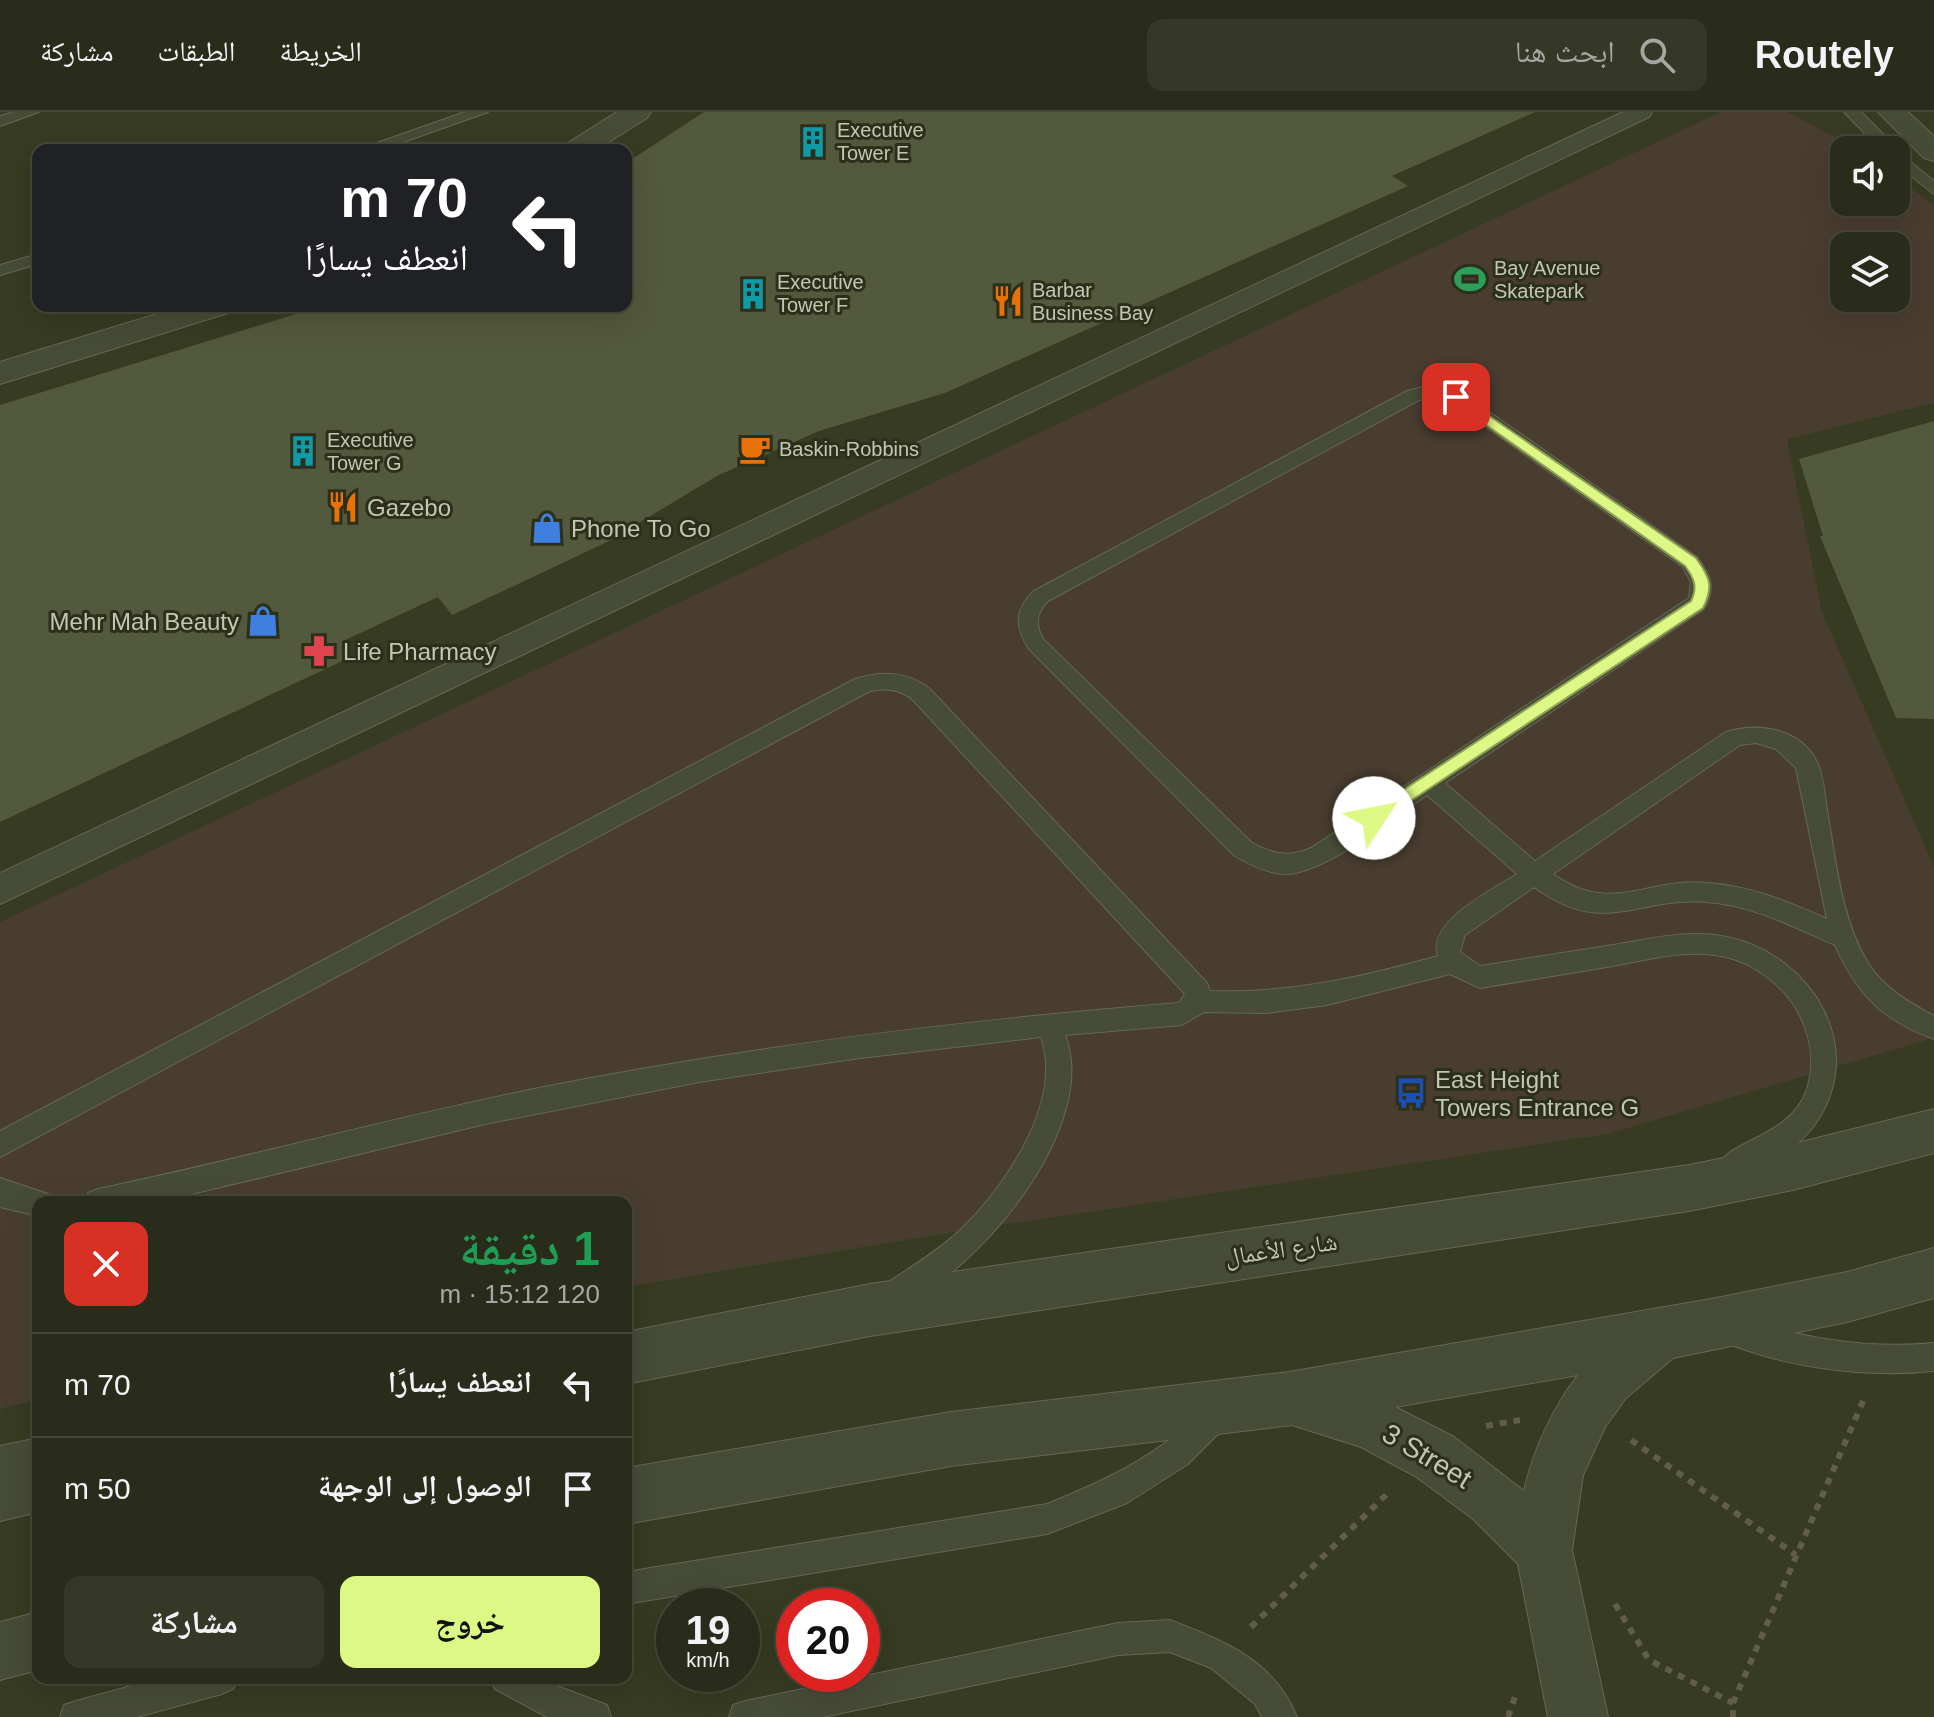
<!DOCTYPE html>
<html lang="ar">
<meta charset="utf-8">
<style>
:root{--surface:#292c1a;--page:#353827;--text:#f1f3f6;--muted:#a5a7a2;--line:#454839;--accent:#def885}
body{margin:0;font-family:Arial,"Noto Naskh Arabic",sans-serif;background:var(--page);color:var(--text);direction:rtl;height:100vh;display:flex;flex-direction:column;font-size:30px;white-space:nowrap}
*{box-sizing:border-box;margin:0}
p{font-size:26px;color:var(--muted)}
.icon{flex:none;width:44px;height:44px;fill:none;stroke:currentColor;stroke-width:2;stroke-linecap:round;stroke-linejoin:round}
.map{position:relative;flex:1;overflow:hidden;direction:ltr}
.side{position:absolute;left:32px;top:1084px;width:600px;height:488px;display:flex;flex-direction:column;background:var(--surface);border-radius:16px;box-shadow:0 8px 32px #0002,0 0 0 2px var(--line);direction:rtl}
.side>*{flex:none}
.guide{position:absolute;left:32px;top:32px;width:600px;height:168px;border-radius:16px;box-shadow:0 8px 32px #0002,0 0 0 2px var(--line);direction:rtl;background:#202124;color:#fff;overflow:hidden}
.buttons{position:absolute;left:1830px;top:24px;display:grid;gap:16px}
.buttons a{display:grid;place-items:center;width:80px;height:80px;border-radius:16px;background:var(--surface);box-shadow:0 8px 32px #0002,0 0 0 2px var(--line);font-size:40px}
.speed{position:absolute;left:656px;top:1476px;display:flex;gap:16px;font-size:40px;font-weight:700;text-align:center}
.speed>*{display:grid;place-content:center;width:104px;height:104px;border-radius:50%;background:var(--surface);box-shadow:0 8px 32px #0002,0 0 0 2px var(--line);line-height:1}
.speed small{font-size:20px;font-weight:400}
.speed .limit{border:12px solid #d22;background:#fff;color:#111}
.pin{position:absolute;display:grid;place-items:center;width:68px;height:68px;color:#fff;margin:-34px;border-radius:16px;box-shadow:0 4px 12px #0006}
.me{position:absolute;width:88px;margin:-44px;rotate:56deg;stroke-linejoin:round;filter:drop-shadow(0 0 6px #0008)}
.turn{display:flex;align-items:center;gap:28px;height:168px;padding:0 32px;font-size:36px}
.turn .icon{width:104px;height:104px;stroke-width:2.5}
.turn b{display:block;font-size:56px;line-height:68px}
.round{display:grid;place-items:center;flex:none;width:84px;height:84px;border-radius:16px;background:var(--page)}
.summary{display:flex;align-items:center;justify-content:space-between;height:136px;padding:0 32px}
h1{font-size:48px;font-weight:700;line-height:60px;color:#1e9e55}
.primary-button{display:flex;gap:16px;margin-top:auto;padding:16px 32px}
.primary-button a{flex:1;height:92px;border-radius:16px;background:var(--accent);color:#111;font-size:32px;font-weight:700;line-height:92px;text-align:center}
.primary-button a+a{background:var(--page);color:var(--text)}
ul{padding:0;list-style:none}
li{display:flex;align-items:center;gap:24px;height:104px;padding:0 32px;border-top:2px solid var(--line)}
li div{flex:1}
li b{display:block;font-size:30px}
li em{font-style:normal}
header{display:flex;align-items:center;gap:48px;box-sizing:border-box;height:112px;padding:0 40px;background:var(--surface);border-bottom:2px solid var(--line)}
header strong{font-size:38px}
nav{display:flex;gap:44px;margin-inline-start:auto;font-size:28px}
.search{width:560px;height:72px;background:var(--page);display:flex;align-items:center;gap:20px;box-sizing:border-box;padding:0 28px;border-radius:16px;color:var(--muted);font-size:30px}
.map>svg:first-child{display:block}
.green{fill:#493d2f;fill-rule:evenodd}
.building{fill:#53593c}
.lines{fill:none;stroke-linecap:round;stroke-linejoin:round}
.service-casing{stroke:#656954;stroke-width:2}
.pedestrian-casing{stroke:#656954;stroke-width:2}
.minor-casing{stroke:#656954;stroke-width:2}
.tertiary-casing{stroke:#656954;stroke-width:2}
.path{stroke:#625c4b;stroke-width:6;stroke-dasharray:7 7;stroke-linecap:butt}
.service{fill:#474c36;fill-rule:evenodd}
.pedestrian{fill:#474c36;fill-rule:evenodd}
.minor{fill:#474c36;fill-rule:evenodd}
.tertiary{fill:#474c36;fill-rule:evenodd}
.route{fill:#def885;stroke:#90a156;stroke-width:2}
.labels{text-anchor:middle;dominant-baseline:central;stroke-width:6;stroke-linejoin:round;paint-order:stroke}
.far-poi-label{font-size:20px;fill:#c2c7b1;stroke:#2c301b;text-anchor:start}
.poi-label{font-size:24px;fill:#c2c7b1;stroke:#2c301b;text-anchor:start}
.street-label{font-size:24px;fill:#c2c7b1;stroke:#2c301b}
.near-street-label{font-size:28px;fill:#c2c7b1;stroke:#2c301b}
</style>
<header>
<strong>Routely</strong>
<div class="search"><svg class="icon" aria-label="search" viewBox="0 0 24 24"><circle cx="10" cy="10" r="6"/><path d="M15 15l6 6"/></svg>ابحث هنا</div>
<nav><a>الخريطة</a><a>الطبقات</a><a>مشاركة</a></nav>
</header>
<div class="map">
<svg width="1934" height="1605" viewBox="0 0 1934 1605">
<rect width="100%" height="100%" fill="#373b22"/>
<!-- green -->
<path class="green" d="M 1721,0 L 1787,0 L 1860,38 L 1844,38 L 1844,90 L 1896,90 L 1896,63 L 1934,94 L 1934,291 L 1787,327 L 1822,500 L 1934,755 L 1934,926 L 1607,1022 L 929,1124 L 626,1175 L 626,1090 L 38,1090 L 38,1288 L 0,1297 L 0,810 ZM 1844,134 L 1896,134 L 1896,186 L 1844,186 Z"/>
<!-- building -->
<path class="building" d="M 704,0 L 1535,0 L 1392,64 L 1408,74 L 945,281 L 819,319 L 717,364 L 607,430 L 452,503 L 438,485 L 341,530 L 351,545 L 0,710 L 0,293 L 322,194 L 626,194 L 626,51 Z
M 1934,309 L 1934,607 L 1896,606 L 1820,424 L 1823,424 L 1799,347 Z"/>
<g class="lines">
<defs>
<path id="service" d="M 14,0 L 39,0 L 0,14 L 0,4 Z
M 465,0 L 488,0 L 381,38 L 357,38 Z
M 1844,0 L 1861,0 L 1896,35 L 1897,39 L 1934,69 L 1934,82 L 1896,52 L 1896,38 L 1881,38 Z
M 38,142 L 38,152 L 0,163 L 0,153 Z
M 1427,274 L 1462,281 L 1697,445 C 1711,463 1716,476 1704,497 L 1445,671 L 1535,749 L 1726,620 C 1758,610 1800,616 1817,650 C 1824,665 1825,687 1828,704 C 1836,751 1842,809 1868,851 C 1884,876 1908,890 1934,904 L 1934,927 C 1882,908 1857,882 1835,833 C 1793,815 1753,793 1706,790 C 1635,785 1604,826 1534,775 L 1465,823 L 1460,840 L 1480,854 C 1524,847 1568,840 1613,833 C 1650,827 1689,817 1727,825 C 1813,843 1870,939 1813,1015 C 1795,1040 1758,1056 1731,1066 L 1722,1063 L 1718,1054 C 1730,1027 1791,1025 1807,977 C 1815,951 1811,924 1798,900 C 1785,876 1759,855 1733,847 C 1693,834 1647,848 1607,855 C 1564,862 1522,869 1480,876 L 1450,862 L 1327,893 L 1266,901 L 1204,900 L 1182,913 L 1065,923 C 1101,1014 977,1162 897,1195 L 887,1191 L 883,1181 L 887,1171 C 911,1155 936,1140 957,1121 C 1004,1078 1064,990 1041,925 L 860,946 L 699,970 L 485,1012 L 158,1090 L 84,1090 L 88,1081 L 98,1077 C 246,1046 391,1006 539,976 C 751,934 965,908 1179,891 L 1185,882 L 913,588 C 899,577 887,576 870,579 L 0,1045 L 0,1019 L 855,567 C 882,559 905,559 929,576 L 1207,871 L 1210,879 C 1289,882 1362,865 1438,844 C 1426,810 1492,778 1517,762 L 1427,683 C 1393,706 1327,760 1287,762 C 1269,762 1250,753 1235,744 L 1029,537 C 1015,515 1014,498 1034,479 L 1407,279 ZM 1427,286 L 1451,290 L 1683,455 L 1691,470 L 1689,486 L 1311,736 C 1289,746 1271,742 1251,730 L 1043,527 C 1035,512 1036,501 1048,489 L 1419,288 ZM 1756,631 L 1776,637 L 1796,656 L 1827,807 C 1789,790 1750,774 1708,771 C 1645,765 1613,804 1553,762 L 1740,633 Z
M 0,1066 L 48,1082 L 51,1090 L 38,1090 L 38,1104 L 0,1095 Z
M 1729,1204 C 1797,1224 1863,1238 1934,1231 L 1934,1259 C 1862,1266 1786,1256 1719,1228 L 1715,1218 L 1719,1208 Z
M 1218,1287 L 1228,1292 L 1233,1302 L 1228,1312 L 1188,1352 L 1127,1391 L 1047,1422 L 626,1492 L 626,1460 L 1047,1392 C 1089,1375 1128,1358 1165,1331 C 1183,1318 1196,1296 1218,1287 Z
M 38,1326 L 38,1356 L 0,1364 L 0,1334 Z
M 1170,1508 C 1224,1529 1274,1548 1297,1605 L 1262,1605 L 1255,1592 L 1211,1556 L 1170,1540 L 1118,1543 L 823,1605 L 729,1605 L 733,1593 L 745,1589 L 1118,1511 Z
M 161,1566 L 238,1566 L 233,1577 L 222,1582 L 137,1605 L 60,1605 L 64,1593 L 76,1589 Z
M 490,1566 L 536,1566 L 607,1593 L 611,1605 L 547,1605 L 495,1577 Z"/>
<path id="pedestrian" d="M 1623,0 L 1652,0 L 1649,5 L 0,792 L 0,761 Z"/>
<path id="minor" d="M 617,0 L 651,0 L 647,6 L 596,38 L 562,38 L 566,32 Z
M 183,194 L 233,194 L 228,201 L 0,272 L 0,250 Z"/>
<path id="tertiary" d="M 1878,0 L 1908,0 L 1934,24 L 1934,49 L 1924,46 Z
M 1934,997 L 1934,1041 L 1793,1078 L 1689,1099 L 870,1224 L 626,1272 L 626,1220 L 870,1172 L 1689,1053 L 1793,1032 Z
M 1934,1136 L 1934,1186 L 1847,1210 L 1673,1246 L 1626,1286 L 1605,1315 L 1583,1363 L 1572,1438 L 1608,1605 L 1548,1605 L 1518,1452 L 1472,1406 L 1415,1364 L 1361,1335 L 1292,1313 L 951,1354 L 626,1412 L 626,1356 L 951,1300 L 1289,1260 L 1711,1187 L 1847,1160 ZM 1578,1263 C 1553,1295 1533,1339 1524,1379 L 1454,1325 L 1395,1295 Z
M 38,1344 L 38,1400 L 0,1409 L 0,1353 Z
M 38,1500 L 38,1558 L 0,1568 L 0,1510 Z"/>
</defs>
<!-- service casing -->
<use href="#service" class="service-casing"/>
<!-- pedestrian casing -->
<use href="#pedestrian" class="pedestrian-casing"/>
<!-- minor casing -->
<use href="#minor" class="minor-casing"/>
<!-- tertiary casing -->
<use href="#tertiary" class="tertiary-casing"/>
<!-- path -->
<path class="path" d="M 1486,1314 L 1520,1308
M 1631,1328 L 1796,1443
M 1615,1492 L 1649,1548 L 1733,1591
M 1251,1515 L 1390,1379
M 1508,1605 L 1515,1585
M 1733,1605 L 1733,1591 L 1863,1289"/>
<!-- service -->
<use href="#service" class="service"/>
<!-- pedestrian -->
<use href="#pedestrian" class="pedestrian"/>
<!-- minor -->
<use href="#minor" class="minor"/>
<!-- tertiary -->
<use href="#tertiary" class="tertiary"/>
</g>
<!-- route -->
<path class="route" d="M 1456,281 L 1696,446 C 1710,465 1714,475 1703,496 L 1374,713 L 1365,706 L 1368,701 L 1691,489 C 1698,475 1694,466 1685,454 L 1451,288 L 1449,285 Z"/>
<!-- icons -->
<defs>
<symbol id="building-bare" viewBox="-9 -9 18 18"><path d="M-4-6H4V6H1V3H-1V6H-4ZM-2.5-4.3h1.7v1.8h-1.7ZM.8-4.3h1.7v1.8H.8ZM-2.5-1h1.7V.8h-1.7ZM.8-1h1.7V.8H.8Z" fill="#0f9aa8" stroke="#2c301b" stroke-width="2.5" paint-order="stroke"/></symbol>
<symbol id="stadium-bare" viewBox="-9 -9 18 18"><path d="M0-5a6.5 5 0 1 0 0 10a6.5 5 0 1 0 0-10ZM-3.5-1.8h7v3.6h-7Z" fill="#2e9e5b" stroke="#2c301b" stroke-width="2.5" paint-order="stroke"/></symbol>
<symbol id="restaurant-bare" viewBox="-9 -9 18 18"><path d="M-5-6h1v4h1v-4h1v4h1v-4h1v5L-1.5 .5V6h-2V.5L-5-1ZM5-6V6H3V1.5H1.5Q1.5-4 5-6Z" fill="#e8710a" stroke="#2c301b" stroke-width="2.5" paint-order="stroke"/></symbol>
<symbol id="cafe-bare" viewBox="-9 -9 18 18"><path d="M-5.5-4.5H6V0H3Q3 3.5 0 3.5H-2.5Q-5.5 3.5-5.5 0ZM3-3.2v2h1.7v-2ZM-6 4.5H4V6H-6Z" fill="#e8710a" stroke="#2c301b" stroke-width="2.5" paint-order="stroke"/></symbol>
<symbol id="shop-bare" viewBox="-9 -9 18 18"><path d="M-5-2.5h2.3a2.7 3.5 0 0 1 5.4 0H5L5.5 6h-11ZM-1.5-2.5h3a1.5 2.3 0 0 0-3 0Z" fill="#3f7fe0" stroke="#2c301b" stroke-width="2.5" paint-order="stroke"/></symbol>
<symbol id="pharmacy-bare" viewBox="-9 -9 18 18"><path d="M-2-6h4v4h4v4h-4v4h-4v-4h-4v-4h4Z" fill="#e0444e" stroke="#2c301b" stroke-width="2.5" paint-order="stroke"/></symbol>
<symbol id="bus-bare" viewBox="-9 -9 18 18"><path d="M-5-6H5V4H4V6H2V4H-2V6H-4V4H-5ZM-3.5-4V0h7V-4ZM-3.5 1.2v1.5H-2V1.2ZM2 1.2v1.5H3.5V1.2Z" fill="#1a4fb4" stroke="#2c301b" stroke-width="2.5" paint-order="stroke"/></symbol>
</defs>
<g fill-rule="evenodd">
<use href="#building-bare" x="791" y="8" width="44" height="44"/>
<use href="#stadium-bare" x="1448" y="145" width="44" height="44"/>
<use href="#building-bare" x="731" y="160" width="44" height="44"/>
<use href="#restaurant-bare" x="986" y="167" width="44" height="44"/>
<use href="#cafe-bare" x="733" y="315" width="44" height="44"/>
<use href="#building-bare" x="281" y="317" width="44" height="44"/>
<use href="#restaurant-bare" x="321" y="373" width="44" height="44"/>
<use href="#shop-bare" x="525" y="394" width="44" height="44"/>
<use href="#shop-bare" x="241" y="487" width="44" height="44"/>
<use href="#pharmacy-bare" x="297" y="517" width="44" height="44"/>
<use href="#bus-bare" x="1389" y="959" width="44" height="44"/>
</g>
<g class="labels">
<!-- far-poi labels -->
<g class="far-poi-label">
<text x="837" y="18">Executive<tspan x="837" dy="23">Tower E</tspan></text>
<text x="1494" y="156">Bay Avenue<tspan x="1494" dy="23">Skatepark</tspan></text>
<text x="777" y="170">Executive<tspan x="777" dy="23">Tower F</tspan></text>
<text x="1032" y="178">Barbar<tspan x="1032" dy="23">Business Bay</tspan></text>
<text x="327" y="328">Executive<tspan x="327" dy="23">Tower G</tspan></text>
<text x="779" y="337">Baskin-Robbins</text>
</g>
<!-- poi labels -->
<g class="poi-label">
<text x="367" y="395">Gazebo</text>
<text x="571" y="416">Phone To Go</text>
<text x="239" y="509" text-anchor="end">Mehr Mah Beauty</text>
<text x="343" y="539">Life Pharmacy</text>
<text x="1435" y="967">East Height<tspan x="1435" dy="28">Towers Entrance G</tspan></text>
</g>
<!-- street labels -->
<g class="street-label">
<text transform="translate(1281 1137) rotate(-8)">شارع الأعمال</text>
</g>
<!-- near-street labels -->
<g class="near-street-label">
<text transform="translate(1427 1344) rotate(31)">3 Street</text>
</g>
</g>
</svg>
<div class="buttons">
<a><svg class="icon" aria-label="sound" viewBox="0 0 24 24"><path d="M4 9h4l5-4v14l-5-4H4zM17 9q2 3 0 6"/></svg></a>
<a><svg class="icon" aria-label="layers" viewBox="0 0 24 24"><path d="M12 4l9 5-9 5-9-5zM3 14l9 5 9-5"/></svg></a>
</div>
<div class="speed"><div>19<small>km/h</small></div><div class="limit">20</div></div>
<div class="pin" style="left:1456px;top:285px;background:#d93025"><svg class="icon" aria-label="arrive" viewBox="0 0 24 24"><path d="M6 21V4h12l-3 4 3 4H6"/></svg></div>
<svg class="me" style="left:1374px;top:706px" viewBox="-20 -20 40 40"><circle r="19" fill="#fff"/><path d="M0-13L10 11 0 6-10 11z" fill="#def885"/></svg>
<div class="guide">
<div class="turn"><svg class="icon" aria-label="left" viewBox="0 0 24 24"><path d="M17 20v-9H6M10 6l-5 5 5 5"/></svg><div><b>70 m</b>انعطف يسارًا</div></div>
</div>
<section class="side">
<div class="summary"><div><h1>1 دقيقة</h1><p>120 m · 15:12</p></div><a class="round" style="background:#d93025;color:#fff"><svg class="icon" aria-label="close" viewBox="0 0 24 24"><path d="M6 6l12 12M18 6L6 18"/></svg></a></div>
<ul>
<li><svg class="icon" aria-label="left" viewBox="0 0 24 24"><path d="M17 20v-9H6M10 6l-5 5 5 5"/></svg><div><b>انعطف يسارًا</b></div><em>70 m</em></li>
<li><svg class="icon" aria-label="arrive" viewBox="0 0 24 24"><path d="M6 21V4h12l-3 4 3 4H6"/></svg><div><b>الوصول إلى الوجهة</b></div><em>50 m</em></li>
</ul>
<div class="primary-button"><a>خروج</a><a>مشاركة</a></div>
</section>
</div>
